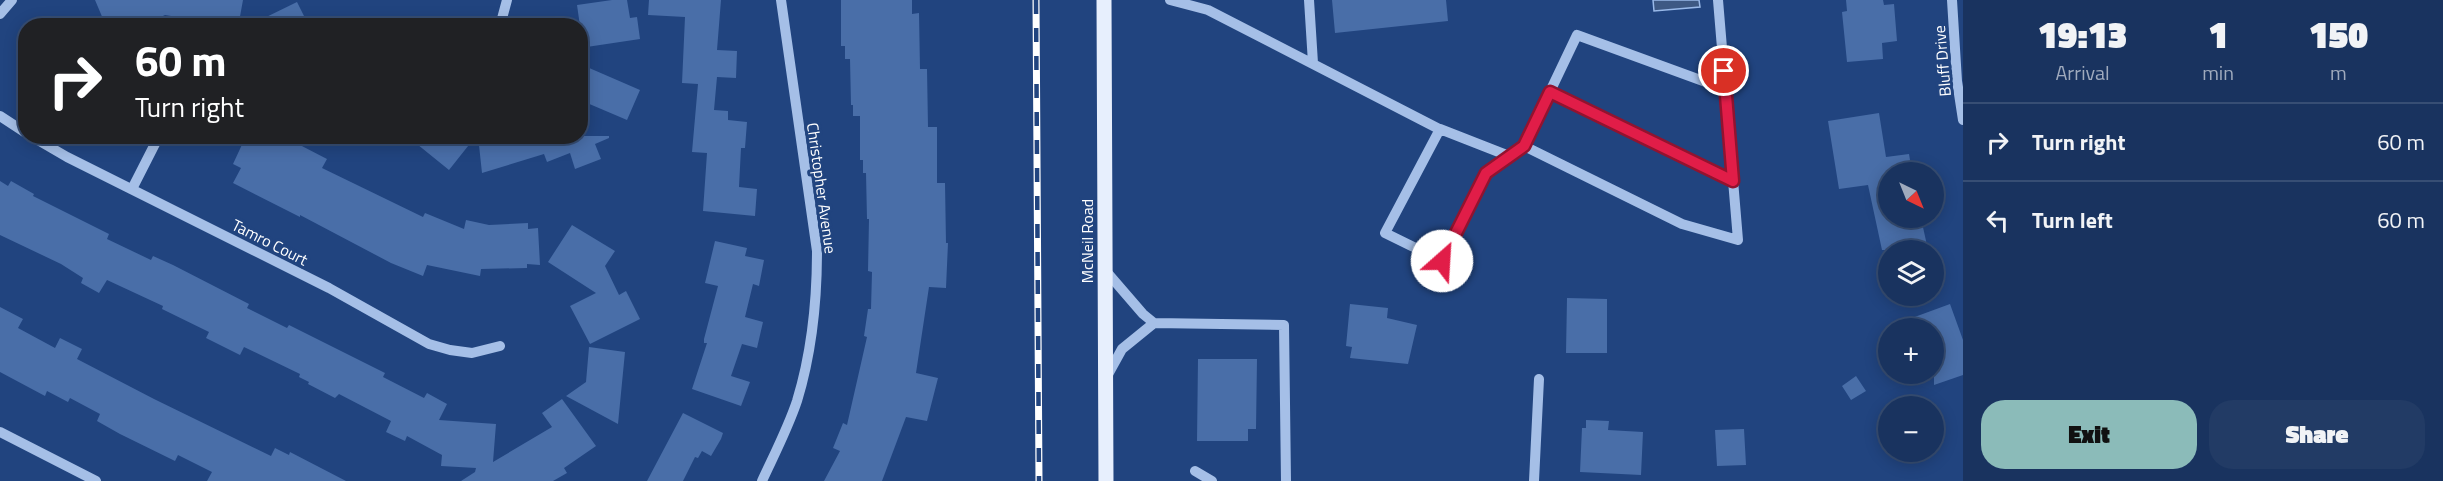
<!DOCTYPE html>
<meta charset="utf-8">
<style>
:root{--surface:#19335f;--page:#223b65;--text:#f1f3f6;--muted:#9faabd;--line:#374e74;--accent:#8bbbb9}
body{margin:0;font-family:"Titillium Web",sans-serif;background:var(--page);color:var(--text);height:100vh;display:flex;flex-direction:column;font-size:22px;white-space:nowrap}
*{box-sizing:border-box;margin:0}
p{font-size:20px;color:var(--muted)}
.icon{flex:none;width:33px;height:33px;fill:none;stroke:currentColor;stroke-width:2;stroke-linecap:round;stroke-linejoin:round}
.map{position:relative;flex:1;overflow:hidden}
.panel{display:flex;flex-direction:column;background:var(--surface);width:480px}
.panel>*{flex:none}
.hud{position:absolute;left:18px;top:18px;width:570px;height:126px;border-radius:24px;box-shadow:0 3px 15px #0003,0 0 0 2px var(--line);background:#202124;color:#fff;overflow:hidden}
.needle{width:39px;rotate:137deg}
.controls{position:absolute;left:1878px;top:162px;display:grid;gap:12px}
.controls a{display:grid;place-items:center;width:66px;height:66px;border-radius:50%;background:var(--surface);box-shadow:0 3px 15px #0003,0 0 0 2px var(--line);font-size:30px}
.pin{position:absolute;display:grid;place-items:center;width:51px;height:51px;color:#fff;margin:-26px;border:3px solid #fff;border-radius:50%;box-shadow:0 2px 6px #0007}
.me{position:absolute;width:66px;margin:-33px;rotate:26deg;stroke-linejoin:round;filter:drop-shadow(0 0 4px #0008)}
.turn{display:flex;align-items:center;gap:21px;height:126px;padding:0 18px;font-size:27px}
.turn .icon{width:78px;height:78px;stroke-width:2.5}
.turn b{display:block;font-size:42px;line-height:51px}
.eta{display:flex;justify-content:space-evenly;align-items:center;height:102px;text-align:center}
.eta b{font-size:36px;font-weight:800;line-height:42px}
.button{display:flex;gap:12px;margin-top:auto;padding:12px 18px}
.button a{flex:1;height:69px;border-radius:24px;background:var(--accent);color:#111;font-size:24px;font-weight:800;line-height:69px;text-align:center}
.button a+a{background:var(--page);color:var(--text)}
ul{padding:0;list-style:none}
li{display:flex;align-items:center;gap:18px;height:78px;padding:0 18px;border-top:2px solid var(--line)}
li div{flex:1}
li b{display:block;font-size:22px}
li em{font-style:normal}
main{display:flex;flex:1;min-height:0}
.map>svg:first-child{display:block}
.water{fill:#3e5984;stroke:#99b9e9;stroke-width:1.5}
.building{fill:#496ea8}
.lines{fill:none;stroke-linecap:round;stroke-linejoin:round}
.minor{stroke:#a5bfe7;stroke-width:10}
.major{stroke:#e7effd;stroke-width:15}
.rail-casing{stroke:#fff;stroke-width:7}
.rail{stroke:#21447f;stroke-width:4.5;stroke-dasharray:14;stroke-linecap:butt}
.route-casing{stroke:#92132f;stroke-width:15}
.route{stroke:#e11d48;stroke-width:10}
.labels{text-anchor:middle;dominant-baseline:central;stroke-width:6;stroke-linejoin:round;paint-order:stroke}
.street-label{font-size:16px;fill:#fff;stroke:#21447f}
</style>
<main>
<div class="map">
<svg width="1963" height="481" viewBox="0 0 1963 481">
<rect width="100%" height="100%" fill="#21447f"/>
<!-- water -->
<path class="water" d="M 1653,0 L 1699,0 L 1700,7 L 1654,11 Z"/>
<!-- building -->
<path class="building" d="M 95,0 L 243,0 L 239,22 L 231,21 L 231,26 L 165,15 L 142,26 L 106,26 Z
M 612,0 L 627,0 L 630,18 L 637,17 L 640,39 L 580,48 L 580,26 L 577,5 Z
M 649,0 L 721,0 L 717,50 L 737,51 L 736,78 L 717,77 L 714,110 L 728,111 L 728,120 L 747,122 L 745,148 L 741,148 L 739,187 L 757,189 L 755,216 L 703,211 L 707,153 L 692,152 L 698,84 L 682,83 L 685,17 L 648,15 Z
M 841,0 L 912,0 L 912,14 L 919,13 L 920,69 L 927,69 L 928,127 L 937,127 L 937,183 L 945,183 L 946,243 L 948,243 L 946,288 L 929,287 L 916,373 L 938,378 L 927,421 L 906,417 L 882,481 L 824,481 L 840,451 L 833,448 L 843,423 L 847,425 L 867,337 L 864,336 L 868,309 L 871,309 L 872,272 L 868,271 L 869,219 L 867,219 L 866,173 L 863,173 L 863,160 L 860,160 L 860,116 L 853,116 L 853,105 L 851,105 L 850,59 L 845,59 L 845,46 L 841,46 Z
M 1332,0 L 1446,0 L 1448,21 L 1335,33 Z
M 1846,0 L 1883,0 L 1884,5 L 1894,4 L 1897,41 L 1882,43 L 1883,59 L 1847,62 L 1842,12 L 1847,11 Z
M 297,2 L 309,26 L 248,26 Z
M 580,64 L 640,90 L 627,120 L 580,100 Z
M 1879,113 L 1886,157 L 1909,154 L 1912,172 L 1888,172 L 1888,218 L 1921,218 L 1928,250 L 1882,250 L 1868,185 L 1839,189 L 1828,121 Z
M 246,136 L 301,136 L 298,144 L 327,159 L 322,168 L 423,217 L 425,213 L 464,229 L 466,220 L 489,225 L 528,223 L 528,229 L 538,228 L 540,265 L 527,264 L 527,268 L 481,269 L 480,276 L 427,265 L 423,276 L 391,263 L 300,215 L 300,217 L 233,183 L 241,168 L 233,164 Z
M 407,136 L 476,136 L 449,170 Z
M 478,136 L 609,136 L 609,138 L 595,144 L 601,159 L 575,169 L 570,153 L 547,162 L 544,154 L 482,173 Z
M 0,181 L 8,186 L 11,181 L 34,194 L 33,196 L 109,234 L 107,239 L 151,260 L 153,256 L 173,265 L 249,304 L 247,308 L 287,328 L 289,325 L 385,373 L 383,377 L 424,398 L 427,393 L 447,404 L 439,420 L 496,424 L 493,462 L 552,427 L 542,413 L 562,399 L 596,446 L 564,468 L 567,473 L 553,481 L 461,481 L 475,472 L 476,468 L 441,466 L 442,455 L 407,436 L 405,441 L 386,432 L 391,421 L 339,394 L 335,398 L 308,384 L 309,382 L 299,377 L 300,374 L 244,347 L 240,355 L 206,338 L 209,332 L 162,309 L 163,306 L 107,280 L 99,293 L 81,283 L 83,278 L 61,264 L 0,235 Z
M 572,225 L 615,251 L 605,266 L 619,295 L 626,291 L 640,319 L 590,344 L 570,306 L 596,293 L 548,262 Z
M 715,241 L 747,248 L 745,256 L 764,260 L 759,286 L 753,284 L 745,317 L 763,322 L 757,348 L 742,344 L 731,376 L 750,382 L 741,406 L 692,389 L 707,343 L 704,343 L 704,339 L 718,286 L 705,283 Z
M 1567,298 L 1607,299 L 1607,353 L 1566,353 Z
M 1350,304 L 1388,308 L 1387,318 L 1417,325 L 1408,364 L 1350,358 L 1352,347 L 1346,346 Z
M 1950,304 L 1963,340 L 1963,375 L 1934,385 L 1934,328 L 1890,328 L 1890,326 Z
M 0,307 L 23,319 L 18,328 L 55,348 L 60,338 L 82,349 L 77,359 L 154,399 L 271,456 L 275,448 L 289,455 L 290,452 L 346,481 L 207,481 L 212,472 L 178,455 L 175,461 L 120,434 L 97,421 L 100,414 L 70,398 L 68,402 L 47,391 L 45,396 L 0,372 Z
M 589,347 L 625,352 L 618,424 L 566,396 L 586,382 Z
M 1198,359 L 1257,359 L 1256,429 L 1248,429 L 1248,441 L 1197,441 Z
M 1856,376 L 1866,391 L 1851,400 L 1842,386 Z
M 683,413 L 723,433 L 721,439 L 711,456 L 702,451 L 698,458 L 695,457 L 683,481 L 647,481 Z
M 1586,420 L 1609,421 L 1608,430 L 1643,432 L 1641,475 L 1580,472 L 1582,428 L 1586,428 Z
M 1744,429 L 1746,465 L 1717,466 L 1715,430 Z"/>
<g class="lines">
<!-- minor -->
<path class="minor" d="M 1170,0 L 1208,10 L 1443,131
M 1309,0 L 1313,63
M 1718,0 L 1738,240 L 1682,224 L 1524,146 L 1577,35 L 1725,89
M 1952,0 L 1957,81 L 1963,120
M 0,14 L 12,0
M 500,26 L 507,0
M 1550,92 L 1733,181
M 0,116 L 26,133
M 31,136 L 67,157 L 329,288 L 429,344 L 450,350 L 472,353 L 500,346
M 1509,156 L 1440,129 L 1385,233 L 1442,261 L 1486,173 L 1524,146
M 132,189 L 159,136
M 1105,270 L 1143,314 L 1154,323 L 1284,325 L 1286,481
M 1106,378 L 1122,349 L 1154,323
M 0,432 L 96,481
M 1195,471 L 1212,481
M 762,481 C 774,455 788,428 797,401 C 812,352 817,302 817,251 L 781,0
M 1534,481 L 1539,379"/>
<!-- major -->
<path class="major" d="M 1104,0 L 1106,481"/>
<defs>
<path id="rail" d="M 1036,0 L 1039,481"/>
</defs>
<!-- rail casing -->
<use href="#rail" class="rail-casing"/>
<!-- rail -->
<use href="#rail" class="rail"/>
</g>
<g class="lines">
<defs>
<path id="route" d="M 1442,261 L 1486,173 L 1524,146 L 1550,92 L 1733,181 L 1724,71"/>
</defs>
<!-- route casing -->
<use href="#route" class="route-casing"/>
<!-- route -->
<use href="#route" class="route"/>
</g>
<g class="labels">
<!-- street labels -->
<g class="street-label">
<text transform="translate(1942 61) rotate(-95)">Bluff Drive</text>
<text transform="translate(822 188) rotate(82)">Christopher Avenue</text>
<text transform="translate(1087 241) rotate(-90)">McNeil Road</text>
<text transform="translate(270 242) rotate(27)">Tamro Court</text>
</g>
</g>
</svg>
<div class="controls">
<a><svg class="needle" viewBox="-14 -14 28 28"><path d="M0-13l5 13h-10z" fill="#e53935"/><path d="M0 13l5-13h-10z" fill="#9faabd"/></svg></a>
<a><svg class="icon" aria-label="layers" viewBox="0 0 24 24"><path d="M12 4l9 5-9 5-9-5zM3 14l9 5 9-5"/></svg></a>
<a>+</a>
<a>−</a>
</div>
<div class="pin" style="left:1724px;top:71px;background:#d93025"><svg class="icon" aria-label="arrive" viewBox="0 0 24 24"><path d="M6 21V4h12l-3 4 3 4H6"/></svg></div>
<svg class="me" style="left:1442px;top:261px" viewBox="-20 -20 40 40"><circle r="19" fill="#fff"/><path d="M0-13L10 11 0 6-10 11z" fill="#e11d48"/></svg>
<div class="hud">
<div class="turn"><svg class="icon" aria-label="right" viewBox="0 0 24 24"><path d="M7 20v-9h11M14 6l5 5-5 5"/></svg><div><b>60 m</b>Turn right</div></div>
</div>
</div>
<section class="panel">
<div class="eta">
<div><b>19:13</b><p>Arrival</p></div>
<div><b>1</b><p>min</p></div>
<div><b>150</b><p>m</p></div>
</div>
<ul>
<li><svg class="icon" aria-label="right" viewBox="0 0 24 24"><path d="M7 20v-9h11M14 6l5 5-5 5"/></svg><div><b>Turn right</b></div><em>60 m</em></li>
<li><svg class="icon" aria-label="left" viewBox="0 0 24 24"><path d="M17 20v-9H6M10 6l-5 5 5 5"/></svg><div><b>Turn left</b></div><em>60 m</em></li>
</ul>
<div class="button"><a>Exit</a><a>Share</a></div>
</section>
</main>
